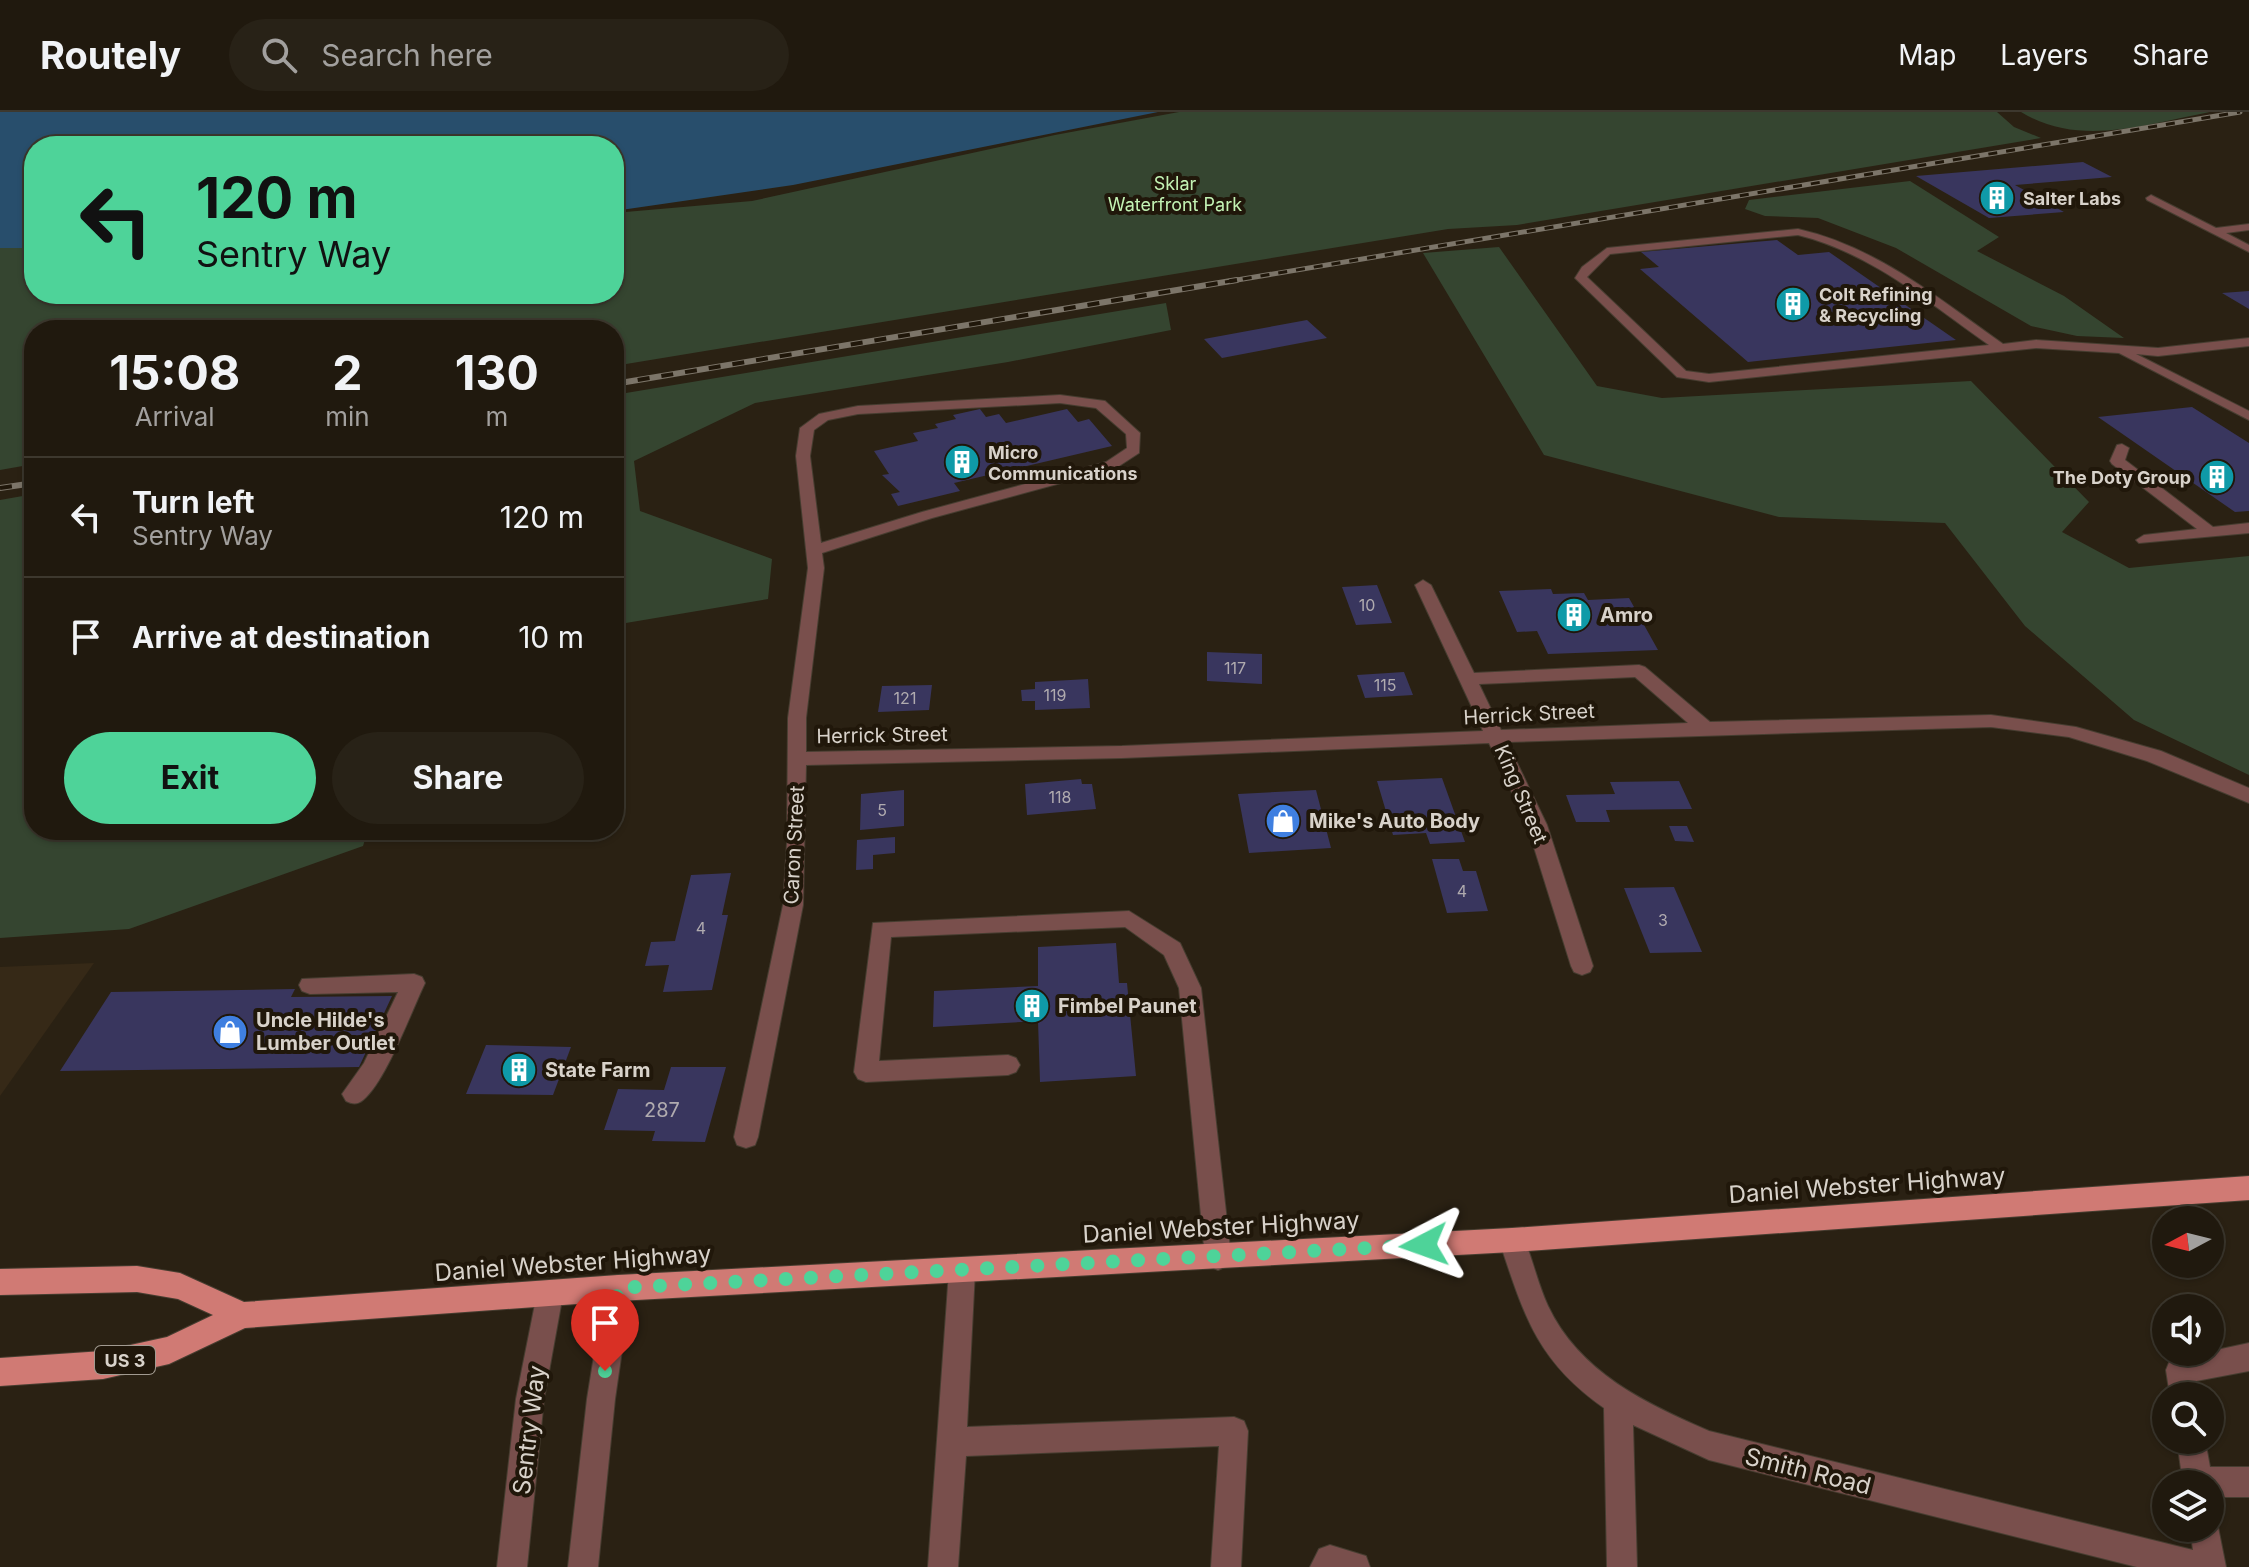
<!DOCTYPE html>
<style>
:root{--surface:#20190e;--page:#282217;--text:#f1f3f6;--muted:#a2a09e;--line:#3d382e;--accent:#4ed399}
body{margin:0;font-family:Inter,sans-serif;background:var(--page);color:var(--text);height:100vh;display:flex;flex-direction:column;font-size:30px;white-space:nowrap}
*{box-sizing:border-box;margin:0}
p{font-size:26px;color:var(--muted)}
.icon{flex:none;width:44px;height:44px;fill:none;stroke:currentColor;stroke-width:2;stroke-linecap:round;stroke-linejoin:round}
.map{position:relative;flex:1;overflow:hidden}
.side{position:absolute;left:24px;top:208px;width:600px;height:520px;display:flex;flex-direction:column;background:var(--surface);border-radius:32px;box-shadow:0 2px 6px #0004,0 0 0 2px var(--line)}
.side>*{flex:none}
.guide{position:absolute;left:24px;top:24px;width:600px;height:168px;border-radius:32px;box-shadow:0 2px 6px #0004,0 0 0 2px var(--line);background:#4ed399;color:#111;overflow:hidden}
.needle{width:52px;rotate:263deg}
.fabs{position:absolute;left:2152px;top:1094px;display:grid;gap:16px}
.fabs a{display:grid;place-items:center;width:72px;height:72px;border-radius:50%;background:var(--surface);box-shadow:0 2px 6px #0004,0 0 0 2px var(--line);font-size:40px}
.pin{position:absolute;display:grid;place-items:center;width:68px;height:68px;color:#fff;margin:-82px -34px;border-radius:50% 50% 50% 0;rotate:-45deg;box-shadow:0 0 8px #0007}
.pin .icon{rotate:45deg}
.me{position:absolute;width:88px;margin:-44px;rotate:266deg;stroke-linejoin:round;filter:drop-shadow(0 0 6px #0008)}
.turn{display:flex;align-items:center;gap:28px;height:168px;padding:0 40px;font-size:36px}
.turn .icon{width:104px;height:104px;stroke-width:2.5}
.turn b{display:block;font-size:56px;line-height:68px}
.eta{display:flex;justify-content:space-evenly;align-items:center;height:136px;text-align:center}
.eta b{font-size:48px;font-weight:700;line-height:56px}
.button{display:flex;gap:16px;margin-top:auto;padding:16px 40px}
.button a{flex:1;height:92px;border-radius:48px;background:var(--accent);color:#111;font-size:32px;font-weight:700;line-height:92px;text-align:center}
.button a+a{background:var(--page);color:var(--text)}
ul{padding:0;list-style:none}
li{display:flex;align-items:center;gap:24px;height:120px;padding:0 40px;border-top:2px solid var(--line)}
li div{flex:1}
li b{display:block;font-size:30px}
li em{font-style:normal}
header{display:flex;align-items:center;gap:48px;box-sizing:border-box;height:112px;padding:0 40px;background:var(--surface);border-bottom:2px solid var(--line)}
header strong{font-size:38px}
nav{display:flex;gap:44px;margin-inline-start:auto;font-size:28px}
.search{width:560px;height:72px;background:var(--page);display:flex;align-items:center;gap:20px;box-sizing:border-box;padding:0 28px;border-radius:44px;color:var(--muted);font-size:30px}
.map>svg:first-child{display:block}
.built{fill:#362917}
.green{fill:#354530}
.water{fill:#284e6c}
.building{fill:#39365e}
.lines{fill:none;stroke-linecap:round;stroke-linejoin:round}
.minor-casing{stroke:#463d30;stroke-width:2}
.major-casing{stroke:#463d30;stroke-width:2}
.minor{fill:#794f4c;fill-rule:evenodd}
.major{fill:#d07a74;fill-rule:evenodd}
.rail-far1-casing{stroke:#7c7569;stroke-width:5}
.rail-casing{stroke:#7c7569;stroke-width:6}
.rail-far1{stroke:#20170a;stroke-width:3;stroke-dasharray:9;stroke-linecap:butt}
.rail{stroke:#20170a;stroke-width:4;stroke-dasharray:12;stroke-linecap:butt}
.route{stroke:#4ed399;stroke-width:14;stroke-dasharray:0 25.2}
.labels{text-anchor:middle;dominant-baseline:central;stroke-width:8;stroke-linejoin:round;paint-order:stroke}
.number-label{font-size:16px;fill:#b0abaf}
.far-park-label{font-size:18px;fill:#c3f3b4;stroke:#20170a}
.far-poi-label{font-size:18px;font-weight:bold;fill:#d8d2ca;stroke:#20170a;text-anchor:start}
.shield{fill:#20170a;stroke:#a19a90;stroke-width:2}
.shield-label{font-size:18px;font-weight:bold;fill:#d8d2ca}
.poi-label{font-size:20px;font-weight:bold;fill:#d8d2ca;stroke:#20170a;text-anchor:start}
.street-label{font-size:20px;fill:#d8d2ca;stroke:#20170a}
.near-number-label{font-size:20px;fill:#b0abaf}
.near-street-label{font-size:24px;fill:#d8d2ca;stroke:#20170a}
</style>
<header>
<strong>Routely</strong>
<div class="search"><svg class="icon" aria-label="search" viewBox="0 0 24 24"><circle cx="10" cy="10" r="6"/><path d="M15 15l6 6"/></svg>Search here</div>
<nav><a>Map</a><a>Layers</a><a>Share</a></nav>
</header>
<div class="map">
<svg width="2249" height="1455" viewBox="0 0 2249 1455">
<rect width="100%" height="100%" fill="#2a2113"/>
<!-- built -->
<path class="built" d="M 94,851 L 0,984 L 0,855 Z"/>
<!-- green -->
<path class="green" d="M 1179,0 L 1997,0 L 2014,15 L 2041,26 L 1517,113 L 1448,117 L 614,254 L 614,218 L 34,218 L 34,352 L 0,358 L 0,127 L 34,126 L 34,182 L 614,182 L 614,101 L 752,89 L 1055,23 Z
M 2021,0 L 2210,0 C 2146,12 2080,36 2021,0 Z
M 1910,69 L 1999,125 L 1977,139 L 2064,184 L 2124,226 L 2077,224 L 2031,214 L 1896,136 L 1818,106 L 1765,104 L 1745,97 L 1749,88 Z
M 1499,135 L 1597,274 L 1662,286 L 1971,269 L 2089,390 L 2062,420 L 2129,456 L 2249,444 L 2249,663 L 2134,608 L 2025,514 L 1945,411 L 1779,405 L 1544,343 L 1423,141 Z
M 1166,191 L 1171,218 L 1008,250 L 755,291 L 634,349 L 640,399 L 772,447 L 768,487 L 614,513 L 614,283 Z
M 34,382 L 34,718 L 130,718 L 128,725 L 172,718 L 368,718 L 363,734 L 129,817 L 0,826 L 0,388 Z"/>
<!-- water -->
<path class="water" d="M 0,0 L 1158,0 L 793,73 L 614,99 L 614,34 L 34,34 L 34,136 L 0,136 Z"/>
<!-- building -->
<path class="building" d="M 2083,50 L 2112,65 L 2015,73 L 2064,100 L 1989,106 L 1916,64 Z
M 1777,128 L 1798,143 L 1829,140 L 1956,228 L 1748,250 L 1640,157 L 1659,155 L 1641,140 Z
M 2249,179 L 2249,197 L 2222,181 Z
M 1307,208 L 1327,226 L 1222,246 L 1204,227 Z
M 2192,295 L 2249,331 L 2249,399 L 2235,400 L 2098,305 Z
M 980,297 L 986,305 L 999,302 L 1006,311 L 1067,297 L 1078,310 L 1089,307 L 1112,334 L 954,371 L 960,379 L 898,394 L 891,382 L 900,380 L 882,363 L 889,362 L 874,339 L 918,329 L 913,321 L 938,316 L 935,312 L 956,307 L 953,303 Z
M 1377,473 L 1392,511 L 1356,513 L 1342,475 Z
M 1551,477 L 1553,482 L 1584,481 L 1588,488 L 1629,486 L 1658,538 L 1548,542 L 1537,519 L 1517,520 L 1499,479 Z
M 1207,540 L 1262,542 L 1262,572 L 1207,569 Z
M 1404,560 L 1413,583 L 1365,586 L 1357,563 Z
M 1088,567 L 1090,596 L 1035,598 L 1035,589 L 1022,589 L 1021,578 L 1035,577 L 1035,570 Z
M 932,573 L 929,598 L 878,600 L 882,574 Z
M 1442,666 L 1465,730 L 1430,732 L 1426,721 L 1393,723 L 1377,669 Z
M 1081,667 L 1082,672 L 1092,672 L 1096,697 L 1027,703 L 1025,672 Z
M 1679,669 L 1692,697 L 1606,698 L 1610,710 L 1576,710 L 1566,683 L 1615,682 L 1610,670 Z
M 904,678 L 904,714 L 860,718 L 861,682 Z
M 1316,678 L 1331,736 L 1249,741 L 1238,682 Z
M 1669,714 L 1687,714 L 1694,730 L 1675,729 Z
M 895,725 L 895,741 L 873,743 L 873,757 L 856,758 L 857,728 Z
M 1432,747 L 1459,747 L 1463,759 L 1476,759 L 1488,799 L 1447,801 Z
M 731,761 L 722,803 L 728,803 L 712,878 L 663,880 L 669,853 L 645,854 L 651,830 L 675,829 L 691,763 Z
M 1674,775 L 1702,840 L 1650,841 L 1624,776 Z
M 1116,831 L 1119,871 L 1127,871 L 1136,964 L 1040,970 L 1038,909 L 933,915 L 934,879 L 1038,874 L 1038,835 Z
M 295,877 L 291,885 L 392,884 L 359,955 L 60,959 L 111,880 Z
M 486,933 L 571,935 L 553,983 L 466,982 Z
M 671,955 L 726,955 L 705,1030 L 652,1029 L 655,1019 L 604,1018 L 618,977 L 664,978 Z"/>
<g class="lines">
<defs>
<path id="minor" d="M 2151,83 L 2216,116 L 2249,112 L 2249,118 L 2226,121 L 2249,133 L 2249,140 L 2147,88 L 2146,86 Z
M 1798,117 C 1877,135 1938,186 2003,232 L 2036,228 L 2158,236 L 2249,226 L 2249,234 L 2158,244 L 2136,242 L 2249,299 L 2249,308 L 2119,241 L 2036,236 L 1709,270 L 1677,265 L 1575,166 L 1582,155 L 1607,136 ZM 1798,123 C 1871,141 1929,191 1989,233 L 1709,262 L 1686,259 L 1587,165 L 1610,142 Z
M 1060,283 L 1105,289 L 1140,321 L 1139,341 L 1116,356 L 932,406 L 822,441 L 824,456 L 806,606 L 806,640 L 1122,634 L 1483,619 L 1415,473 L 1423,468 L 1431,473 L 1474,561 L 1639,553 L 1645,555 L 1710,610 L 1991,603 L 2076,615 L 2161,639 L 2249,676 L 2249,691 L 2147,649 L 2069,625 L 1991,615 L 1507,630 L 1547,713 L 1593,854 L 1590,860 L 1582,863 L 1574,860 L 1571,854 L 1527,713 L 1489,631 L 1122,646 L 806,653 L 803,793 L 758,1025 L 755,1033 L 746,1036 L 737,1033 L 734,1025 L 783,793 L 787,731 L 788,606 L 808,456 L 796,344 L 800,316 L 819,302 L 858,294 ZM 1060,291 L 1096,296 L 1126,322 L 1127,336 L 1106,350 L 922,400 L 821,431 L 810,344 L 814,318 L 828,308 L 858,302 ZM 1635,565 L 1688,611 L 1501,618 L 1479,572 Z
M 2122,332 L 2129,336 L 2125,348 L 2213,415 L 2249,411 L 2249,421 L 2139,431 L 2136,428 L 2144,423 L 2197,417 L 2112,352 L 2110,349 L 2117,333 Z
M 1129,799 L 1180,831 L 1201,876 L 1231,1145 L 1227,1154 L 1218,1158 L 1209,1154 L 1205,1145 L 1179,876 L 1164,843 L 1125,815 L 891,825 L 879,949 L 1008,943 L 1016,946 L 1020,953 L 1016,960 L 1008,963 L 866,970 L 858,967 L 854,960 L 873,811 Z
M 414,862 L 422,865 L 425,871 C 411,900 386,969 363,988 C 357,993 352,992 346,989 L 342,982 L 364,951 L 398,880 L 310,882 L 302,879 L 299,873 L 302,867 Z
M 1512,1116 L 1521,1119 C 1532,1144 1537,1170 1548,1194 C 1579,1260 1646,1292 1709,1319 L 2193,1438 L 2190,1416 L 2210,1416 L 2210,1403 L 2216,1405 L 2226,1455 L 2137,1455 L 1709,1348 L 1633,1313 L 1637,1455 L 1607,1455 L 1604,1296 C 1536,1248 1524,1203 1499,1128 L 1503,1119 Z
M 962,1146 L 971,1150 L 975,1159 L 967,1315 L 1234,1305 L 1244,1309 L 1248,1319 L 1241,1455 L 1211,1455 L 1219,1334 L 966,1344 L 958,1455 L 928,1455 L 949,1159 L 953,1150 Z
M 618,1163 L 627,1167 L 631,1176 L 615,1287 L 598,1455 L 568,1455 L 587,1287 L 605,1176 L 609,1167 Z
M 550,1169 L 559,1173 L 563,1182 L 544,1287 L 527,1455 L 497,1455 L 516,1287 L 537,1182 L 541,1173 Z
M 2249,1231 L 2249,1259 L 2196,1269 L 2198,1284 L 2170,1284 L 2166,1258 L 2170,1248 Z
M 2177,1328 L 2205,1328 L 2210,1355 L 2249,1355 L 2249,1385 L 2210,1385 L 2210,1372 L 2183,1372 Z
M 1330,1433 L 1366,1444 L 1370,1455 L 1310,1455 L 1319,1437 Z"/>
<path id="major" d="M 2249,1064 L 2249,1088 L 1512,1140 L 618,1189 L 245,1216 L 169,1252 L 103,1267 L 0,1274 L 0,1246 L 103,1239 L 167,1225 L 213,1203 L 178,1187 L 137,1180 L 0,1183 L 0,1157 L 137,1154 L 180,1161 L 244,1190 L 618,1163 L 1512,1116 Z"/>
</defs>
<!-- minor casing -->
<use href="#minor" class="minor-casing"/>
<!-- major casing -->
<use href="#major" class="major-casing"/>
<!-- minor -->
<use href="#minor" class="minor"/>
<!-- major -->
<use href="#major" class="major"/>
<defs>
<path id="rail-far1" d="M 1225,170 L 2240,0"/>
<path id="rail" d="M 614,272 L 1237,168
M 0,376 L 34,371"/>
</defs>
<!-- rail-far1 casing -->
<use href="#rail-far1" class="rail-far1-casing"/>
<!-- rail casing -->
<use href="#rail" class="rail-casing"/>
<!-- rail-far1 -->
<use href="#rail-far1" class="rail-far1"/>
<!-- rail -->
<use href="#rail" class="rail"/>
</g>
<g class="lines">
<!-- route -->
<path class="route" d="M 605,1259 L 618,1176 L 1424,1133"/>
</g>
<!-- icons -->
<defs>
<symbol id="building-disc" viewBox="-11 -11 22 22"><circle r="9.5" fill="#0f9aa8" stroke="#20170a"/><path d="M-4-6H4V6H1V3H-1V6H-4ZM-2.5-4.3h1.7v1.8h-1.7ZM.8-4.3h1.7v1.8H.8ZM-2.5-1h1.7V.8h-1.7ZM.8-1h1.7V.8H.8Z" fill="#fff"/></symbol>
<symbol id="shop-disc" viewBox="-11 -11 22 22"><circle r="9.5" fill="#3f7fe0" stroke="#20170a"/><path d="M-5-2.5h2.3a2.7 3.5 0 0 1 5.4 0H5L5.5 6h-11ZM-1.5-2.5h3a1.5 2.3 0 0 0-3 0Z" fill="#fff"/></symbol>
</defs>
<g fill-rule="evenodd">
<use href="#building-disc" x="1977" y="66" width="40" height="40"/>
<use href="#building-disc" x="1773" y="172" width="40" height="40"/>
<use href="#building-disc" x="942" y="330" width="40" height="40"/>
<use href="#building-disc" x="2197" y="345" width="40" height="40"/>
<use href="#building-disc" x="1554" y="483" width="40" height="40"/>
<use href="#shop-disc" x="1263" y="689" width="40" height="40"/>
<use href="#building-disc" x="1012" y="874" width="40" height="40"/>
<use href="#shop-disc" x="210" y="900" width="40" height="40"/>
<use href="#building-disc" x="499" y="938" width="40" height="40"/>
</g>
<g class="labels">
<!-- number labels -->
<g class="number-label">
<text x="1367" y="493">10</text>
<text x="1235" y="556">117</text>
<text x="1385" y="573">115</text>
<text x="1055" y="583">119</text>
<text x="905" y="586">121</text>
<text x="1060" y="685">118</text>
<text x="882" y="698">5</text>
<text x="1462" y="779">4</text>
<text x="1663" y="808">3</text>
<text x="701" y="816">4</text>
</g>
<!-- far-park labels -->
<g class="far-park-label">
<text x="1175" y="71">Sklar<tspan x="1175" dy="21">Waterfront Park</tspan></text>
</g>
<!-- far-poi labels -->
<g class="far-poi-label">
<text x="2023" y="86">Salter Labs</text>
<text x="1819" y="182">Colt Refining<tspan x="1819" dy="21">&amp; Recycling</tspan></text>
<text x="988" y="340">Micro<tspan x="988" dy="21">Communications</tspan></text>
<text x="2191" y="365" text-anchor="end">The Doty Group</text>
</g>
<!-- shield labels -->
<rect class="shield" x="95" y="1234" width="60" height="28" rx="6"/>
<g class="shield-label">
<text x="125" y="1248">US 3</text>
</g>
<!-- poi labels -->
<g class="poi-label">
<text x="1600" y="503">Amro</text>
<text x="1309" y="709">Mike's Auto Body</text>
<text x="1058" y="894">Fimbel Paunet</text>
<text x="256" y="908">Uncle Hilde's<tspan x="256" dy="23">Lumber Outlet</tspan></text>
<text x="545" y="958">State Farm</text>
</g>
<!-- street labels -->
<g class="street-label">
<text transform="translate(1529 602) rotate(-3)">Herrick Street</text>
<text transform="translate(882 623) rotate(-1)">Herrick Street</text>
<text transform="translate(1521 682) rotate(67)">King Street</text>
<text transform="translate(794 733) rotate(-87)">Caron Street</text>
</g>
<!-- near-number labels -->
<g class="near-number-label">
<text x="662" y="998">287</text>
</g>
<!-- near-street labels -->
<g class="near-street-label">
<text transform="translate(1867 1073) rotate(-4)">Daniel Webster Highway</text>
<text transform="translate(1221 1115) rotate(-3)">Daniel Webster Highway</text>
<text transform="translate(573 1151) rotate(-4)">Daniel Webster Highway</text>
<text transform="translate(529 1318) rotate(-83)">Sentry Way</text>
<text transform="translate(1808 1359) rotate(14)">Smith Road</text>
</g>
</g>
</svg>
<div class="fabs">
<a><svg class="needle" viewBox="-14 -14 28 28"><path d="M0-13l5 13h-10z" fill="#e53935"/><path d="M0 13l5-13h-10z" fill="#a2a09e"/></svg></a>
<a><svg class="icon" aria-label="sound" viewBox="0 0 24 24"><path d="M4 9h4l5-4v14l-5-4H4zM17 9q2 3 0 6"/></svg></a>
<a><svg class="icon" aria-label="search" viewBox="0 0 24 24"><circle cx="10" cy="10" r="6"/><path d="M15 15l6 6"/></svg></a>
<a><svg class="icon" aria-label="layers" viewBox="0 0 24 24"><path d="M12 4l9 5-9 5-9-5zM3 14l9 5 9-5"/></svg></a>
</div>
<div class="pin" style="left:605px;top:1259px;background:#d93025"><svg class="icon" aria-label="arrive" viewBox="0 0 24 24"><path d="M6 21V4h12l-3 4 3 4H6"/></svg></div>
<svg class="me" style="left:1424px;top:1133px" viewBox="-20 -20 40 40"><path d="M0-17L14 15 0 8-14 15z" fill="#4ed399" stroke="#fff" stroke-width="4"/></svg>
<div class="guide">
<div class="turn"><svg class="icon" aria-label="left" viewBox="0 0 24 24"><path d="M17 20v-9H6M10 6l-5 5 5 5"/></svg><div><b>120 m</b>Sentry Way</div></div>
</div>
<section class="side">
<div class="eta">
<div><b>15:08</b><p>Arrival</p></div>
<div><b>2</b><p>min</p></div>
<div><b>130</b><p>m</p></div>
</div>
<ul>
<li><svg class="icon" aria-label="left" viewBox="0 0 24 24"><path d="M17 20v-9H6M10 6l-5 5 5 5"/></svg><div><b>Turn left</b><p>Sentry Way</p></div><em>120 m</em></li>
<li><svg class="icon" aria-label="arrive" viewBox="0 0 24 24"><path d="M6 21V4h12l-3 4 3 4H6"/></svg><div><b>Arrive at destination</b></div><em>10 m</em></li>
</ul>
<div class="button"><a>Exit</a><a>Share</a></div>
</section>
</div>
